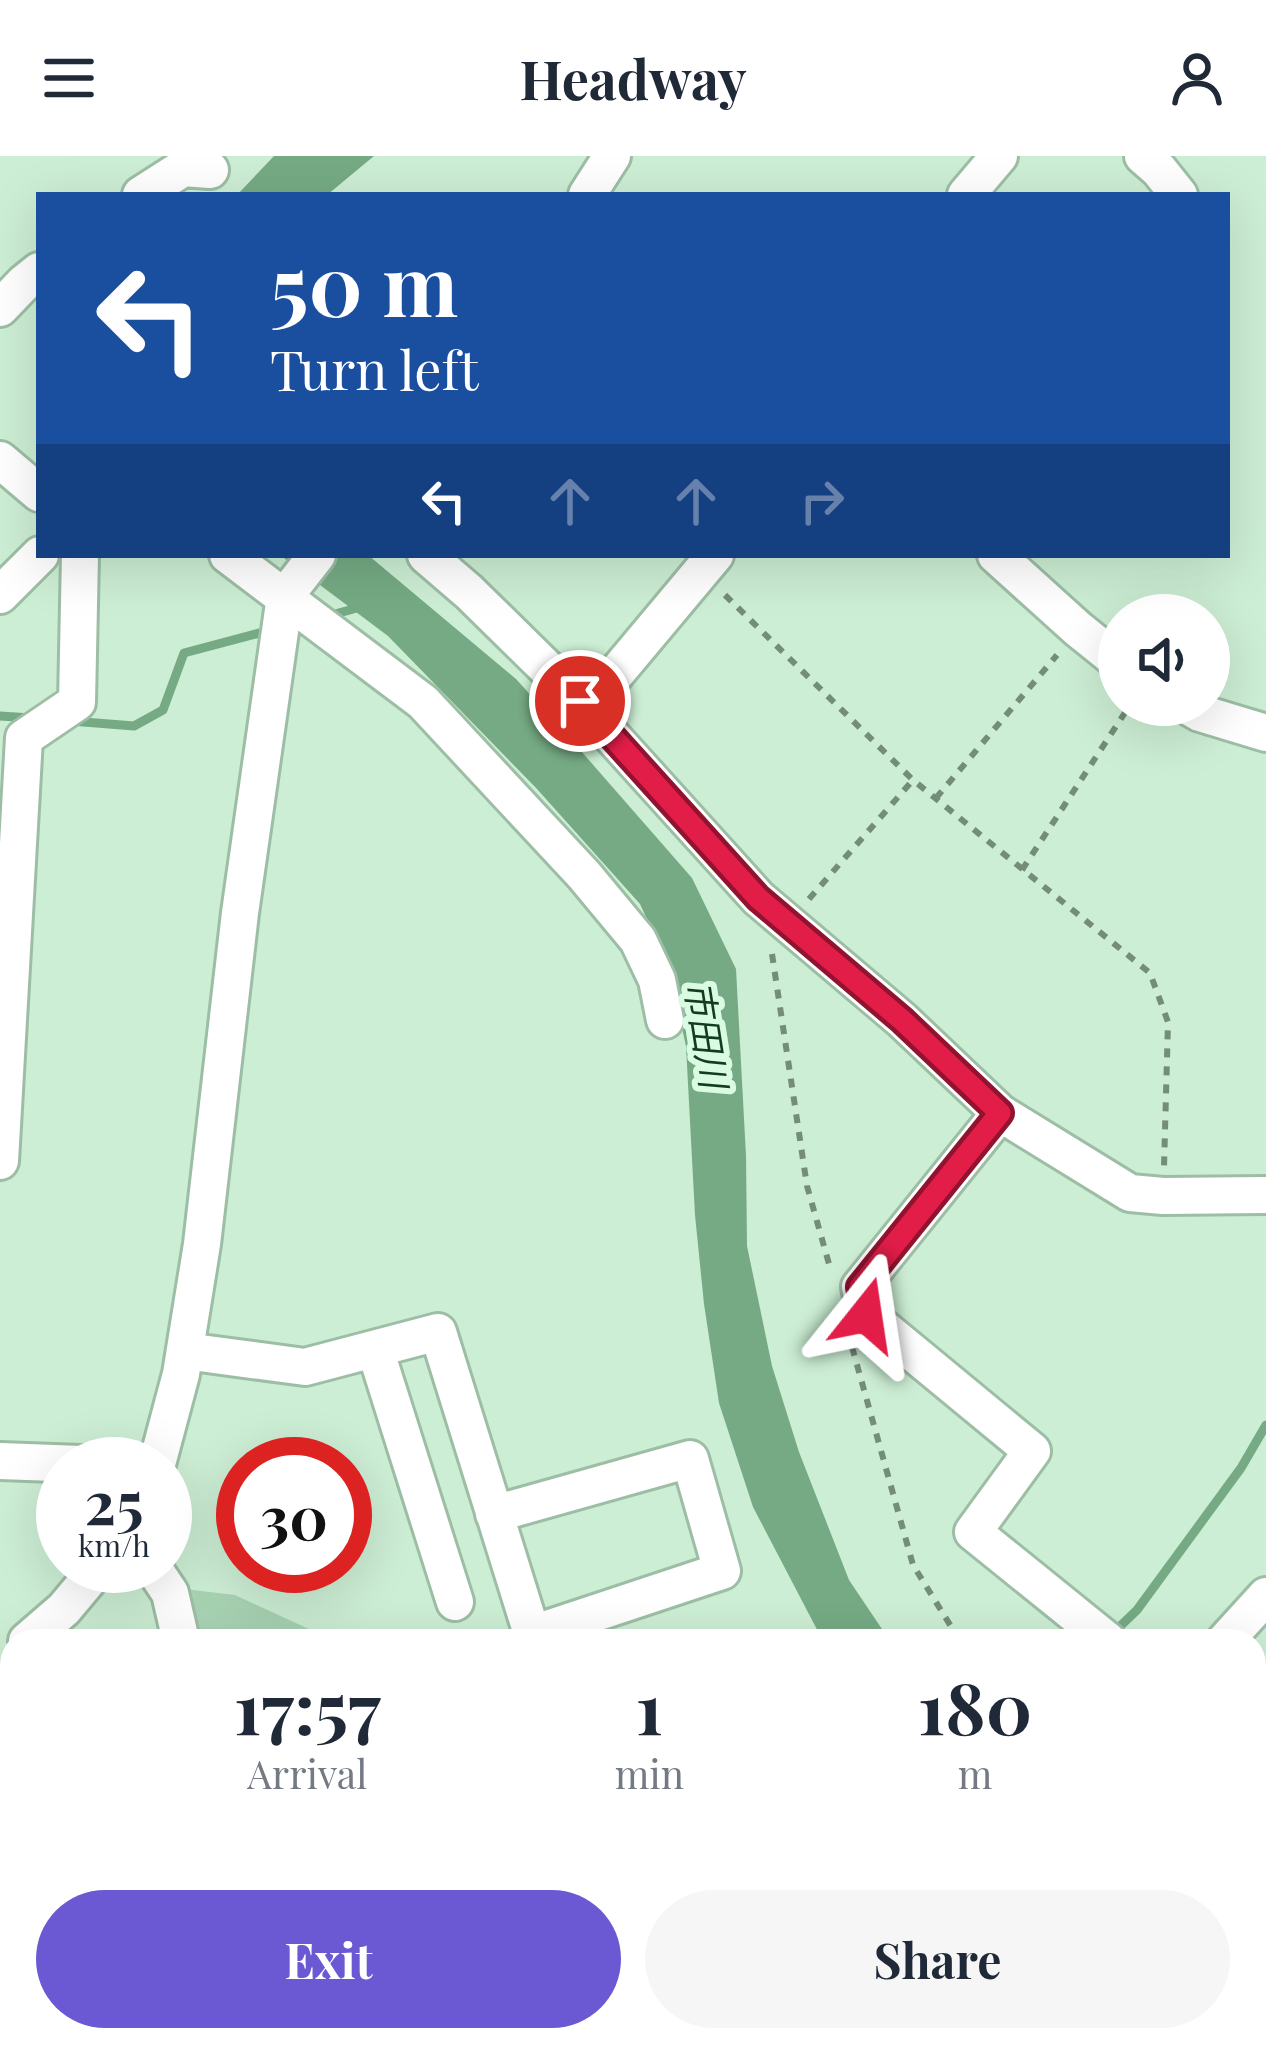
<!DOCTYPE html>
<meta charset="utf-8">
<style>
:root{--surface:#fff;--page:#f6f6f7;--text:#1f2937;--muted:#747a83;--accent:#6b59d3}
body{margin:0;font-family:"Playfair Display","Noto Sans JP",serif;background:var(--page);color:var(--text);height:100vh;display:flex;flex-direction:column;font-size:45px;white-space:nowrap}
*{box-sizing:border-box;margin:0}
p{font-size:39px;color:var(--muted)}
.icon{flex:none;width:66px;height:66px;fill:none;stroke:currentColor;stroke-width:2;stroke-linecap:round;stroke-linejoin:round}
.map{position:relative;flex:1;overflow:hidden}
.details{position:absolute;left:0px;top:1473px;width:1266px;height:423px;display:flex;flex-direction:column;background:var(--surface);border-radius:36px 36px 0 0;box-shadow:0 12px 48px #0002}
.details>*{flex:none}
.hud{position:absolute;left:36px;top:36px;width:1194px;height:366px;border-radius:0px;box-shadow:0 12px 48px #0002;background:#1a4fa0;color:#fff;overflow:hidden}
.tools{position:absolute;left:1098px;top:438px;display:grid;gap:24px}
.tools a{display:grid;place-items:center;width:132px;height:132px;border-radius:50%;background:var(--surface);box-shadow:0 12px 48px #0002;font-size:60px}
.speed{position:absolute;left:36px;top:1281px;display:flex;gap:24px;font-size:60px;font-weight:700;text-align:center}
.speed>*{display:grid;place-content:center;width:156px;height:156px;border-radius:50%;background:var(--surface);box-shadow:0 12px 48px #0002;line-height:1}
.speed small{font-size:30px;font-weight:400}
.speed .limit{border:18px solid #d22;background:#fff;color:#111}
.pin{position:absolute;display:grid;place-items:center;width:102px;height:102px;color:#fff;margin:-51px;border:6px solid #fff;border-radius:50%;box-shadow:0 3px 12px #0007}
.me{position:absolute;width:132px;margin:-66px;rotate:15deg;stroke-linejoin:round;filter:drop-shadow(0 0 9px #0008)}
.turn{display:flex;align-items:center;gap:42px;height:252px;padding:0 36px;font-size:54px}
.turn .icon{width:156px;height:156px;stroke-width:2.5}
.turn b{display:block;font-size:84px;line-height:102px}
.lanes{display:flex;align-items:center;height:114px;padding:0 36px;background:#0003;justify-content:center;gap:60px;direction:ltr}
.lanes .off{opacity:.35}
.eta{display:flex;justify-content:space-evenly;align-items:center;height:204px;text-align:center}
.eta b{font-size:72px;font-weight:700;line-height:84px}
.button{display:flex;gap:24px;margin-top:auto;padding:24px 36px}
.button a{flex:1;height:138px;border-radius:72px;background:var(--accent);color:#fff;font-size:48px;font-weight:700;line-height:138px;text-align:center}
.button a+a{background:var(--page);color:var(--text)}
header{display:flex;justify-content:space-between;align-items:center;height:156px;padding:0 36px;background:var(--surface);font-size:54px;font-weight:700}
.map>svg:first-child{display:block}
.green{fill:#a8d3b3}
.water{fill:#75aa84}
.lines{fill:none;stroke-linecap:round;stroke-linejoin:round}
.stream{stroke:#75aa84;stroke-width:9}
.building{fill:#417451}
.minor-casing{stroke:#9dbea5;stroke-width:42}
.path{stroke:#748c7a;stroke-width:6;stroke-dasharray:9 9;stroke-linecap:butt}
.minor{stroke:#fff;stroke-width:36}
.route-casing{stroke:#92132f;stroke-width:30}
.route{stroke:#e11d48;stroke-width:21}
.labels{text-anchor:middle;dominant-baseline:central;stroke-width:12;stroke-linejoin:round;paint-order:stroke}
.water-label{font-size:36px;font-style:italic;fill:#123b21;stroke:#d9fbe1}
</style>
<header><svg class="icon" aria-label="menu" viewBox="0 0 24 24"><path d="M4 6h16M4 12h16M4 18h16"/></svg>Headway<svg class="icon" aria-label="person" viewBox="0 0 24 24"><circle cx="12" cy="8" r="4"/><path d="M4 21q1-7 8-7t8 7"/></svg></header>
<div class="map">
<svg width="1266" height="1894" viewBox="0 0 1266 1894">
<rect width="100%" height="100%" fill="#cceed4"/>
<!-- green -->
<path class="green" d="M 176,1432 L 235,1439 L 335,1485 L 191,1485 Z
M 227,1884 L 886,1884 L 884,1894 L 229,1894 Z"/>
<!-- water -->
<path class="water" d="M 274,0 L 374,0 L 327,39 L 237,39 Z
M 280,399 L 368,399 L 516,523 L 574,587 L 692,722 L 736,813 L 746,1000 L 747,1090 L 772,1210 L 799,1296 L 849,1424 L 890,1485 L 823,1485 L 753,1351 L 719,1247 L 704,1148 L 695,1059 L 686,890 L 668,809 L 640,748 L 537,633 L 388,480 Z"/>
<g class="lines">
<!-- stream -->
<path class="stream" d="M 328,460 L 364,450
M 0,560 L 31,562
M 71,565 L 134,570 L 163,554 L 184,497 L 271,474
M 1113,1477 L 1137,1454 L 1241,1312 L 1266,1269"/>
</g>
<!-- building -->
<path class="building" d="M 907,1884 L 994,1884 L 993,1894 L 905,1894 Z"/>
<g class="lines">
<defs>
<path id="minor" d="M 1143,0 L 1159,14 L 1179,39
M 141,39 L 183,12 L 210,14
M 587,39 L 612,0
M 966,39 L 999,0
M 0,152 L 24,127 L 39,115
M 0,304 L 39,337
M 228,399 L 423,546 L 584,719 L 638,784 L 657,824 L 665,864
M 426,399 L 469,436 L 580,545 L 758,742 L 902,864 L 1000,957 L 1130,1037 L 1163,1040 L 1266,1039
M 996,399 L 1078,473 L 1119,506
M 0,439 L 40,399
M 1186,549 L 1200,557 L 1266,577
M 587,552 L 715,399
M 1000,957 L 860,1131 L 866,1158 L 1032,1295 L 973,1376 L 1108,1485
M 0,1005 L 24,582 L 77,546 L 80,399
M 375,1193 L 455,1446
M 185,1195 L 305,1211 L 438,1176 L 532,1478 L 722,1415 L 690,1303 L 494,1358
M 0,1305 L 81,1308
M 157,1308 L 181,1218 L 202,1088 L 240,757 L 285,440 L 317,399
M 152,1410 L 170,1437 L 181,1485
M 27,1485 L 64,1453 L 100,1410
M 1225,1485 L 1266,1440
M 215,1884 L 216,1894
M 1041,1894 L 1042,1884"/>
</defs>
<!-- minor casing -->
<use href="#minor" class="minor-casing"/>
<!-- path -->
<path class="path" d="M 725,439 L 913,624 L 1150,817 L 1168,866 L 1164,1011
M 936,642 L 1057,499
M 1022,714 L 1130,549
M 809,743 L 913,624
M 772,798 L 807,1030 L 831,1115
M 852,1191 L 913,1409 L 960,1485
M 1254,1507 L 1266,1498
M 1254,1715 L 1266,1716"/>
<!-- minor -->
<use href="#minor" class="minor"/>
</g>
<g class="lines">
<defs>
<path id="route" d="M 580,545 L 758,742 L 902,864 L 1000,957 L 860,1131 L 866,1159"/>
</defs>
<!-- route casing -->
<use href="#route" class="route-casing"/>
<!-- route -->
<use href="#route" class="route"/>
</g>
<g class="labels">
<!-- water labels -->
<g class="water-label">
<text transform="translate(708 878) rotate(81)">市田川</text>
</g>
</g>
</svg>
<div class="tools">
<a><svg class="icon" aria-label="sound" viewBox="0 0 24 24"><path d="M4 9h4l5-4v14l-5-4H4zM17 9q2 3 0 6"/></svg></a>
</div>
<div class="speed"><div>25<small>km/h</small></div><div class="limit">30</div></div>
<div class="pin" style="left:580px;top:545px;background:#d93025"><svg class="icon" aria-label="arrive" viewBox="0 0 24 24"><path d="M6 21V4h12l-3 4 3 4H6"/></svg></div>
<svg class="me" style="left:866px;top:1159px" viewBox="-20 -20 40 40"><path d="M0-17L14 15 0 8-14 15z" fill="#e11d48" stroke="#fff" stroke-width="4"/></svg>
<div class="hud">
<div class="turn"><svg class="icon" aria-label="left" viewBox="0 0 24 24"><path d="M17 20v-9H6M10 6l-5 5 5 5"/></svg><div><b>50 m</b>Turn left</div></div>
<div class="lanes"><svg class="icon" aria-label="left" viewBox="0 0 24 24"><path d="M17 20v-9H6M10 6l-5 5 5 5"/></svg><svg class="icon off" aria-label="ahead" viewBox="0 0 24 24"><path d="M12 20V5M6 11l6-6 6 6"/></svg><svg class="icon off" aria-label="ahead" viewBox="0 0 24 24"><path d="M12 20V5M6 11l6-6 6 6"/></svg><svg class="icon off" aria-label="right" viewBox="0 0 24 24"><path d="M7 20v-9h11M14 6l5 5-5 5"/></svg></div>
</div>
<section class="details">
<div class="eta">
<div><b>17:57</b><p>Arrival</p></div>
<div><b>1</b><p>min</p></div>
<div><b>180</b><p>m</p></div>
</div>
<div class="button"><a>Exit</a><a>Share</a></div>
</section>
</div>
